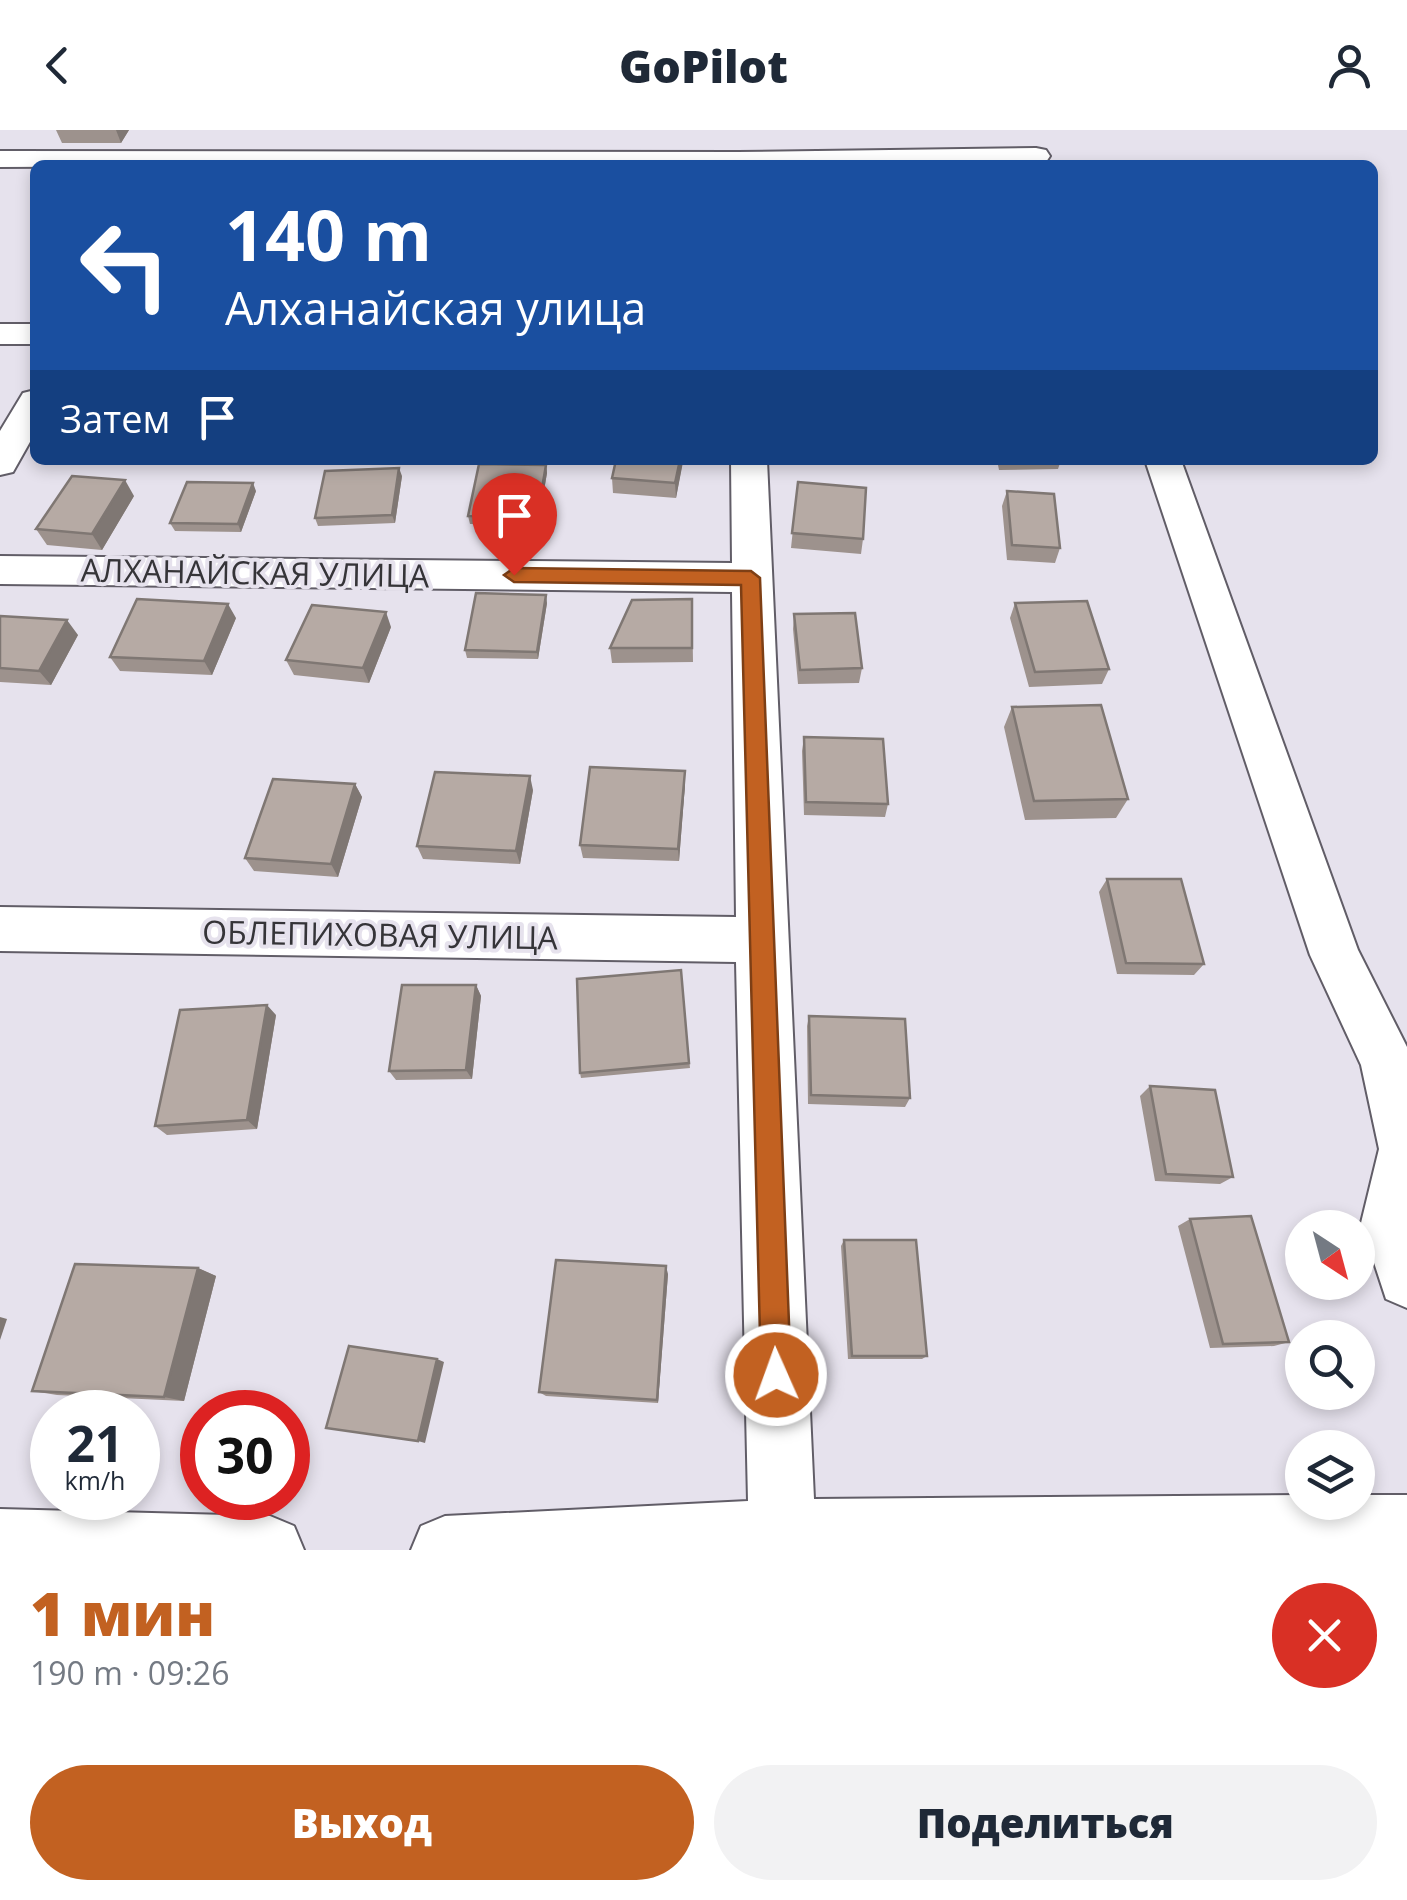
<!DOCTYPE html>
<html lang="ru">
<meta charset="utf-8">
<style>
:root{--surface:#fff;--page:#f2f2f3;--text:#1f2937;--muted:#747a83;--accent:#c26121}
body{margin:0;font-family:"Open Sans",sans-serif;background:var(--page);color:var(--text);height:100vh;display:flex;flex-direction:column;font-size:38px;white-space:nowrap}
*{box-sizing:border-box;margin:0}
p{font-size:32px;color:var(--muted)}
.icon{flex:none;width:55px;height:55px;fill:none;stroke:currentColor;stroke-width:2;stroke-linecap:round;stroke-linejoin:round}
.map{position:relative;height:1420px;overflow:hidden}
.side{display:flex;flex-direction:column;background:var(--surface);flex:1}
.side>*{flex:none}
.hud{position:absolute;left:30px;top:30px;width:1348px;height:305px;border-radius:15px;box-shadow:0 5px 15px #0003;background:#1a4fa0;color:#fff;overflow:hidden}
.needle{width:65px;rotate:144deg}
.fabs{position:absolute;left:1285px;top:1080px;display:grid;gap:20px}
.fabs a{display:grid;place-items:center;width:90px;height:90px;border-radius:50%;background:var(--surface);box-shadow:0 5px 15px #0003;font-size:50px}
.speed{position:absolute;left:30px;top:1260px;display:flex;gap:20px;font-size:50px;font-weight:700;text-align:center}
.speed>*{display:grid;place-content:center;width:130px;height:130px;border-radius:50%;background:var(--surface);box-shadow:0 5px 15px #0003;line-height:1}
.speed small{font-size:25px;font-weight:400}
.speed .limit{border:15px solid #d22;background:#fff;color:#111}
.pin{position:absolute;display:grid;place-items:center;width:85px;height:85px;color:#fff;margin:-102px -42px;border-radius:50% 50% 50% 0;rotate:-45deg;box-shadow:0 0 10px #0007}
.pin .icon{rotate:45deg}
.me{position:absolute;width:110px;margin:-55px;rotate:358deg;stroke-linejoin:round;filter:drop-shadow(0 0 8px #0008)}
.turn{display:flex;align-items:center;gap:35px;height:210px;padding:0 30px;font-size:45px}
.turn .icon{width:130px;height:130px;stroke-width:2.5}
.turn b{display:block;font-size:70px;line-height:85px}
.then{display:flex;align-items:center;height:95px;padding:0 30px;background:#0003;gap:20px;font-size:38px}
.round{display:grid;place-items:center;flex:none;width:105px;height:105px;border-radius:52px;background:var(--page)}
.head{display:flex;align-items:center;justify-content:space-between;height:170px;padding:0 30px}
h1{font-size:60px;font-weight:800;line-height:75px;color:var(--accent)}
.action{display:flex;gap:20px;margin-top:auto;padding:20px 30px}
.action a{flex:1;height:115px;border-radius:60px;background:var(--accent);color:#fff;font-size:40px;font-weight:800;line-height:115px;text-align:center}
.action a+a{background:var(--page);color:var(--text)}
header{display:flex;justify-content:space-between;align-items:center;height:130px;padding:0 30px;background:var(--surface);font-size:45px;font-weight:800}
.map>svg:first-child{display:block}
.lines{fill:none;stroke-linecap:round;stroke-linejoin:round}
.street-casing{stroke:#615d67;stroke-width:4}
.street{fill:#fff;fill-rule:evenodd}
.wall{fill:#9d928d}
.shaded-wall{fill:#7f7773}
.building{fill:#b6aaa4;stroke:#7f7773;stroke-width:2.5}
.route{fill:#c26121;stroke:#7e3f15;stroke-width:2.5}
.labels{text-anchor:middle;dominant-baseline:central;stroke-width:8;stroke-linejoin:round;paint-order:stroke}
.street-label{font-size:32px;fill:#353438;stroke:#e6e2ed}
</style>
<header><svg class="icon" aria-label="back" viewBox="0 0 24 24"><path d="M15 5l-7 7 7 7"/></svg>GoPilot<svg class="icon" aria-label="person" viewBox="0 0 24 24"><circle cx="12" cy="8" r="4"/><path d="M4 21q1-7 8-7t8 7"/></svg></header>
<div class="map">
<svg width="1407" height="1420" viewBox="0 0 1407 1420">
<rect width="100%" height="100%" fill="#e6e2ed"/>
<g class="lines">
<defs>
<path id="street" d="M 1036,18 L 1046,20 L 1050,26 L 1046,32 L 0,37 L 0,21 L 738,22 Z
M 0,194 L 35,194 L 35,214 L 0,214 Z
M 35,260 L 35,303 L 13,342 L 0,345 L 0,301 L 23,263 Z
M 731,330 L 767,330 L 814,1369 L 1302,1365 L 1302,1372 L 1358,1372 L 1358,1365 L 1407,1365 L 1407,1420 L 411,1420 L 421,1396 L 445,1386 L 748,1371 L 736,832 L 0,821 L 0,777 L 736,787 L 732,462 L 0,454 L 0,426 L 732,433 Z
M 1145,330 L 1181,330 L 1358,820 L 1407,917 L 1407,1178 L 1386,1169 L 1361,1093 L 1379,1019 L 1361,935 L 1310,825 Z
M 0,1379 L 270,1386 L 294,1396 L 304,1420 L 0,1420 Z"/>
</defs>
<!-- street casing -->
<use href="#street" class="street-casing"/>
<!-- street -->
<use href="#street" class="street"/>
</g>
<!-- wall -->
<path class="wall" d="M 56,0 L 129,0 L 121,13 L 62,13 Z
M 683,330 L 676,368 L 613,363 L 612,348 Z
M 782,330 L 832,330 L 783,332 Z
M 997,330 L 1061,330 L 1058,339 L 999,340 Z
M 546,335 L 547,343 L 538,395 L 470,394 L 468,386 Z
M 402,346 L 395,393 L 318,396 L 315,388 Z
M 798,352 L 863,409 L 861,424 L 791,418 Z
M 256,361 L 241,402 L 175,401 L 170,393 Z
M 1007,361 L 1060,418 L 1055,433 L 1007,430 L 1002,376 Z
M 134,366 L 102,420 L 47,415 L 36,399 Z
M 692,469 L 693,532 L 612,533 L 610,518 Z
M 547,473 L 538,529 L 467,528 L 465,520 Z
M 1015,473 L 1109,539 L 1102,554 L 1029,557 L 1010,488 Z
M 794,484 L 862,538 L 859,553 L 798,554 L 793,499 Z
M 0,486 L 78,505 L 51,555 L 0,552 Z
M 236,488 L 212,545 L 120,541 L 110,527 Z
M 391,497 L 369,553 L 294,545 L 286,530 Z
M 1012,577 L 1128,669 L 1116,688 L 1025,690 L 1004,597 Z
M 804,607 L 888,674 L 885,687 L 804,685 L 802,621 Z
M 355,654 L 362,667 L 338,747 L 254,741 L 245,728 Z
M 685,655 L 679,731 L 583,728 L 580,715 Z
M 533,660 L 520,734 L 423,729 L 417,716 Z
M 1107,749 L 1204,834 L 1194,845 L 1117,844 L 1099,762 Z
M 681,840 L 690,938 L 581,948 L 580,943 Z
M 476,855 L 481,866 L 472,949 L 396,950 L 389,941 Z
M 276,885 L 257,999 L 167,1005 L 155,996 Z
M 809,886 L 910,968 L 905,977 L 808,974 L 807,896 Z
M 1150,956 L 1233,1047 L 1220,1054 L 1155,1051 L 1140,966 Z
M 1190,1089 L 1289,1212 L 1274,1216 L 1210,1218 L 1178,1096 Z
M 844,1110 L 927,1226 L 922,1229 L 848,1229 L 841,1116 Z
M 198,1138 L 216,1146 L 184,1271 L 57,1265 L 32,1261 Z
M 668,1144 L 658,1273 L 546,1266 L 539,1262 Z"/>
<!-- shaded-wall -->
<path class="shaded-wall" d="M 116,0 L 129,0 L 121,13 Z
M 680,330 L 683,330 L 683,332 L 676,368 L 675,353 Z
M 546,335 L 547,343 L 538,395 L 537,387 Z
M 399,338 L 402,346 L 395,393 L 392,385 Z
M 125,350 L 134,366 L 102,420 L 92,404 Z
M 253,353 L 256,361 L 241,402 L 238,394 Z
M 546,465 L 547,473 L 538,529 L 537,522 Z
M 228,474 L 236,488 L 212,545 L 204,531 Z
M 386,482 L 391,497 L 369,553 L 363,538 Z
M 67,490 L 78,505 L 51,555 L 39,541 Z
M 685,641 L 685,655 L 679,731 L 678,719 Z
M 530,646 L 533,660 L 520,734 L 516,721 Z
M 355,654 L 362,667 L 338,747 L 331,734 Z
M 476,855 L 481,866 L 472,949 L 466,940 Z
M 267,875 L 276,885 L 257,999 L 247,990 Z
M 666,1136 L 668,1144 L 658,1273 L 657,1270 Z
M 198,1138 L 216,1146 L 184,1271 L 164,1267 Z
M 0,1187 L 7,1189 L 0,1210 Z
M 437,1229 L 444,1232 L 425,1313 L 418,1311 Z"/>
<!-- building -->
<path class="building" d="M 616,330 L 680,330 L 675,353 L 612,348 Z
M 479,334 L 546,335 L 537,387 L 468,386 Z
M 399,338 L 392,385 L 315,388 L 325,341 Z
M 72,346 L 125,350 L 92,404 L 36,399 Z
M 187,352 L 253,353 L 238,394 L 170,393 Z
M 798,352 L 866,358 L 863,409 L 792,403 Z
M 1007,361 L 1054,364 L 1060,418 L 1012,415 Z
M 476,463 L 546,465 L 537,522 L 465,520 Z
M 137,469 L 228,474 L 204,531 L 110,527 Z
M 692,469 L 692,518 L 610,518 L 632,470 Z
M 1087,471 L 1109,539 L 1035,542 L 1015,473 Z
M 312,475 L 386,482 L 363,538 L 286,530 Z
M 855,483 L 862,538 L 800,540 L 794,484 Z
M 0,486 L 67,490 L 39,541 L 0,538 Z
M 1101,575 L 1128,669 L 1034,671 L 1012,577 Z
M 804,607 L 883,609 L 888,674 L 806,672 Z
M 590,637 L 685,641 L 678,719 L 580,715 Z
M 435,642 L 530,646 L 516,721 L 417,716 Z
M 273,649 L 355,654 L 331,734 L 245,728 Z
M 1107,749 L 1181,749 L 1204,834 L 1126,833 Z
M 681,840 L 689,933 L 580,943 L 577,849 Z
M 402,855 L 476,855 L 466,940 L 389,941 Z
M 267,875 L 247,990 L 155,996 L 180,880 Z
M 809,886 L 905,889 L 910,968 L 811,965 Z
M 1150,956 L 1215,960 L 1233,1047 L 1166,1044 Z
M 1251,1086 L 1289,1212 L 1223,1214 L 1190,1089 Z
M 844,1110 L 916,1110 L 927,1226 L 852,1226 Z
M 556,1130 L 666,1136 L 657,1270 L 539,1262 Z
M 75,1134 L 198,1138 L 164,1267 L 32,1261 Z
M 349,1216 L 437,1229 L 418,1311 L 326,1298 Z"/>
<!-- route -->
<path class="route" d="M 514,438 L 751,441 L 760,448 L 791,1245 L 787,1256 L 776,1260 L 766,1256 L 761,1245 L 741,455 L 514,452 L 504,445 Z"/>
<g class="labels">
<!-- street labels -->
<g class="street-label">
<text transform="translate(255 442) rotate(1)">АЛХАНАЙСКАЯ УЛИЦА</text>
<text transform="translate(380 804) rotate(1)">ОБЛЕПИХОВАЯ УЛИЦА</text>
</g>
</g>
</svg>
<div class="fabs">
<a><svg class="needle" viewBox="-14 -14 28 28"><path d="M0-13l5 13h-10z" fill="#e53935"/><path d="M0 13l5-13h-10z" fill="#747a83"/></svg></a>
<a><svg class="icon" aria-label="search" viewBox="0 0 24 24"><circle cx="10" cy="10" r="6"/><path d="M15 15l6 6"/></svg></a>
<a><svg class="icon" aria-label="layers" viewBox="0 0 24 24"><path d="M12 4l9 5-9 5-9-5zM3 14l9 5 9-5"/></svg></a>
</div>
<div class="speed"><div>21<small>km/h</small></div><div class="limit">30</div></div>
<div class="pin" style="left:514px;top:445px;background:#d93025"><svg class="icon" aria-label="arrive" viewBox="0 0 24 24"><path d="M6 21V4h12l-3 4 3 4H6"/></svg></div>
<svg class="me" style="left:776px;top:1245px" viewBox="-20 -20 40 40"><circle r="17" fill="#c26121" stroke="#fff" stroke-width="3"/><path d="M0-11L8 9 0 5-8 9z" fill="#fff"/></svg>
<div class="hud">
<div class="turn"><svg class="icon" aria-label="left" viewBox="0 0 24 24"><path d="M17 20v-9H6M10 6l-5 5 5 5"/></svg><div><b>140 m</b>Алханайская улица</div></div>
<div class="then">Затем<svg class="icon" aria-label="arrive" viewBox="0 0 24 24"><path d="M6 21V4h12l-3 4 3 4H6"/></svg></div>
</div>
</div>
<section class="side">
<div class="head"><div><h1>1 мин</h1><p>190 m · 09:26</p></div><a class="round" style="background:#d93025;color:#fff"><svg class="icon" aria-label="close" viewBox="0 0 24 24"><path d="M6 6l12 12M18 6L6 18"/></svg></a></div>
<div class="action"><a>Выход</a><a>Поделиться</a></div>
</section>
